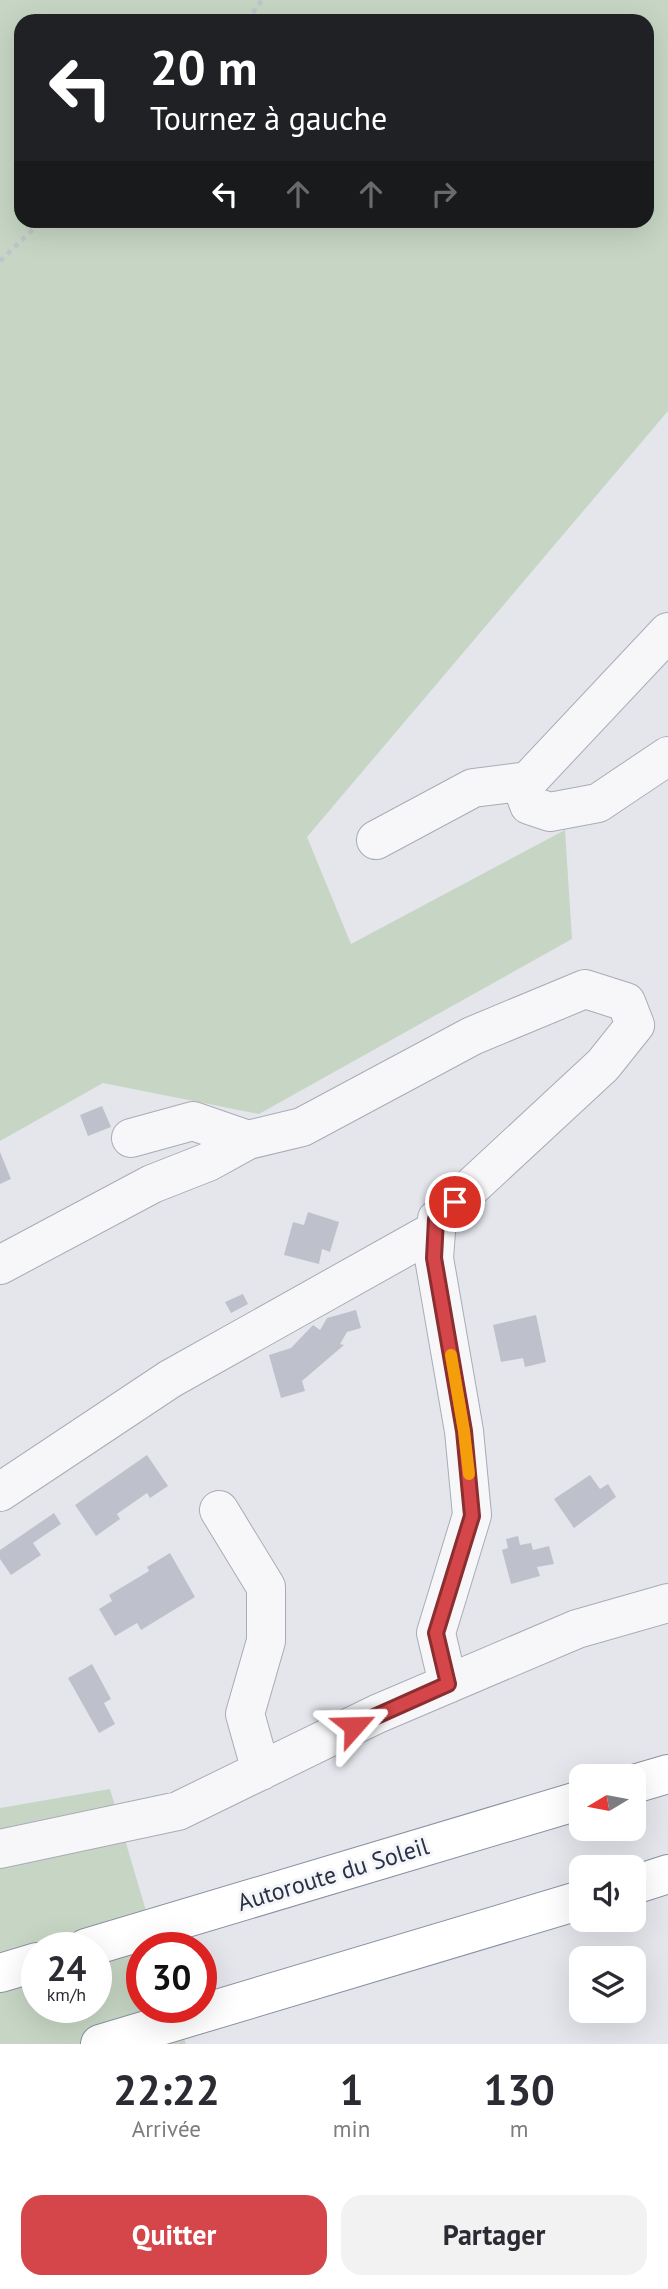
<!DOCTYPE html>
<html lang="fr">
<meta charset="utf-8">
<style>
:root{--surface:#fff;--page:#f2f2f3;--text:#2b2b33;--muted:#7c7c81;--accent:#d44649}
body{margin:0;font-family:"PT Sans",sans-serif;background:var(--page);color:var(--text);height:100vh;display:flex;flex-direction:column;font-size:26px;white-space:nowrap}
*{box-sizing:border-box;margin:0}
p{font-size:23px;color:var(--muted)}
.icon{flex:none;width:38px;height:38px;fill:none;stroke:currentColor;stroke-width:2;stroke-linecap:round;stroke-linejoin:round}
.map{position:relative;height:2044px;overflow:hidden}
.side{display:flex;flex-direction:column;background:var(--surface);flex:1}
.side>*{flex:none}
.guide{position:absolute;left:14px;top:14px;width:640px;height:214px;border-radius:21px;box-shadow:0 7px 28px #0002;background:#202124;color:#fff;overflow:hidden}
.needle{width:46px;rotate:260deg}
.tools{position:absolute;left:569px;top:1764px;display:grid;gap:14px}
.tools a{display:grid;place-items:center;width:77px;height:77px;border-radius:14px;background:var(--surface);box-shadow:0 7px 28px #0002;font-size:35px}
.speed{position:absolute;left:21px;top:1932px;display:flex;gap:14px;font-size:35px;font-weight:700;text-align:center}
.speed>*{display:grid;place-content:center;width:91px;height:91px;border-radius:50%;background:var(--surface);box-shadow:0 7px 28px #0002;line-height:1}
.speed small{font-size:18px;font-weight:400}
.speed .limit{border:10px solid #d22;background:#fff;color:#111}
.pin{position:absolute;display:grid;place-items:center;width:60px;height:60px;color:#fff;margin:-30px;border:4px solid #fff;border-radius:50%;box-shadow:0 2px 7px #0007}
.me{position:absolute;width:77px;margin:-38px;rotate:65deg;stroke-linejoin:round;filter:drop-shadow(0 0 5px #0008)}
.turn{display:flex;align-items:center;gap:24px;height:147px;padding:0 21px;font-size:32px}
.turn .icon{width:91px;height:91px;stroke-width:2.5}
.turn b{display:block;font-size:49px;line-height:60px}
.lanes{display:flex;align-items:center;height:66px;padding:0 21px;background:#0003;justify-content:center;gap:35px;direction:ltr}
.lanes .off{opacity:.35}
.eta{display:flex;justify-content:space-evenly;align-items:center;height:119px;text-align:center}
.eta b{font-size:42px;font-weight:700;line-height:49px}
.primary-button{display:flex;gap:14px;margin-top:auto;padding:14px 21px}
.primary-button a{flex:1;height:80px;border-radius:21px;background:var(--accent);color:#fff;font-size:28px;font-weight:700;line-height:80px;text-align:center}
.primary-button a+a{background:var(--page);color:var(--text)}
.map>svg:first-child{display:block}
.green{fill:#c7d6c4;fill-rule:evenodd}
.building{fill:#bec1cc}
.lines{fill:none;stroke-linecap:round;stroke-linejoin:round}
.minor-casing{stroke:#a8acb7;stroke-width:40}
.highway-casing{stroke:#8a91a3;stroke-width:40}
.path{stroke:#c2c4cb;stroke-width:4.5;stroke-dasharray:5 5;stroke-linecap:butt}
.minor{stroke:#f7f7fa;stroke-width:38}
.highway{stroke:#fff;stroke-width:38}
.route-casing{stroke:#8a2e2f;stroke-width:18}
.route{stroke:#d44649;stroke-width:12}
.slow{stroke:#f59e0b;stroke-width:12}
.labels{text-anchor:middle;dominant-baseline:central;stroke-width:6;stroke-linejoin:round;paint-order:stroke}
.street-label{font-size:24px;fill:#2a3145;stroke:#f4f5f9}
</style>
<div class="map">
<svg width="668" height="2044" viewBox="0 0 668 2044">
<rect width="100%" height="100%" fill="#e4e6ec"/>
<!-- green -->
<path class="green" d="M 0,0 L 668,0 L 668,411 L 307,837 L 351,944 L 565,830 L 572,939 L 259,1114 L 103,1083 L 0,1141 ZM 648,21 L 648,220 L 21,220 L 21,21 Z
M 110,1789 L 157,1948 L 142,1948 L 142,2007 L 175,2007 L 186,2044 L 0,2044 L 0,1808 ZM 37,1948 L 96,1948 L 96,2007 L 37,2007 Z"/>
<!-- building -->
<path class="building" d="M 102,1106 L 111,1127 L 88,1136 L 80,1115 Z
M 0,1152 L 11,1179 L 0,1184 Z
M 308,1212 L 339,1222 L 330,1252 L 322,1249 L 319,1264 L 284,1255 L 293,1222 L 304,1225 Z
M 243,1294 L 248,1304 L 231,1313 L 225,1302 Z
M 356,1310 L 361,1328 L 347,1332 L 340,1344 L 344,1345 L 302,1381 L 305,1391 L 281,1398 L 269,1355 L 291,1348 L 313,1325 L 320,1330 L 327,1318 Z
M 536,1315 L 546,1362 L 525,1367 L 523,1358 L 501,1362 L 493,1325 Z
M 147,1455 L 168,1486 L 150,1498 L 147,1493 L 117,1514 L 120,1519 L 96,1536 L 75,1505 Z
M 590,1475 L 600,1489 L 608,1484 L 616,1497 L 574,1528 L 554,1499 Z
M 54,1513 L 61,1524 L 33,1543 L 41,1555 L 11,1575 L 0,1559 L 0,1550 Z
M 518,1536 L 520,1545 L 531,1543 L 533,1550 L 549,1546 L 554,1564 L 537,1567 L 540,1576 L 511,1584 L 502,1550 L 508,1548 L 506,1539 Z
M 170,1553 L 195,1597 L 141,1630 L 137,1623 L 115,1636 L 99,1609 L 112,1601 L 109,1595 L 149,1571 L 147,1567 Z
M 92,1664 L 111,1699 L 104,1703 L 115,1724 L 99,1733 L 68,1678 Z"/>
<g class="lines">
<defs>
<path id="minor" d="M 668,632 L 528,781 L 525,794 L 529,805 L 550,812 L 598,803 L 668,756
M 376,840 L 473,788 L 528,781
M 131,1138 L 193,1121 L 248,1140 L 302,1127 L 472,1036 L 585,989 L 626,1002 L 635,1025 L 603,1065 L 437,1219 L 434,1258 L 464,1431 L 472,1515 L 436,1633 L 448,1684
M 0,1265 L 152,1184 L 208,1162 L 248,1140
M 0,1492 L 170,1379 L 436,1230
M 219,1510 L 266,1587 L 266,1641 L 245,1714 L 261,1771
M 0,1849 L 178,1811 L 377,1714 L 577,1629 L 668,1603"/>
<path id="highway" d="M 634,1784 L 668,1774
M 634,1885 L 668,1874
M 86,1948 L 581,1800
M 0,1973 L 37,1962
M 100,2044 L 581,1900"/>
</defs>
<!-- minor casing -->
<use href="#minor" class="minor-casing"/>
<!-- highway casing -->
<use href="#highway" class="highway-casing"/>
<!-- path -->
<path class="path" d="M 247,21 L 262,0
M 0,261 L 43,220"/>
<!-- minor -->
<use href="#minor" class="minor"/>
<!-- highway -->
<use href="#highway" class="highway"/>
</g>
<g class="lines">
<defs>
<path id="route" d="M 354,1726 L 448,1684 L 436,1633 L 472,1516 L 464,1431 L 434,1258 L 436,1219 L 455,1202"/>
</defs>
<!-- route casing -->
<use href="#route" class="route-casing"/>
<!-- route -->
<use href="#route" class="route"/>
<!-- slow -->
<path class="slow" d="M 451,1355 L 464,1431 L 469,1474"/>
</g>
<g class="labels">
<!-- street labels -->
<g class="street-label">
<text transform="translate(333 1874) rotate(-17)">Autoroute du Soleil</text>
</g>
</g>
</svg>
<div class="tools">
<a><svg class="needle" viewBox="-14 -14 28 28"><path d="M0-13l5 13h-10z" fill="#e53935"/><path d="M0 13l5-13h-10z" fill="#7c7c81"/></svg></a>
<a><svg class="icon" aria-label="sound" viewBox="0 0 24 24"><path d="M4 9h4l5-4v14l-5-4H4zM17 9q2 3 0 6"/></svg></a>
<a><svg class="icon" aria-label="layers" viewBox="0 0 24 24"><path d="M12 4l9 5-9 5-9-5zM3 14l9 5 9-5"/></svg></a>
</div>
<div class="speed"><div>24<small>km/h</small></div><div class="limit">30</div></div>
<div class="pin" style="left:455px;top:1202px;background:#d93025"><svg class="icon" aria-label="arrive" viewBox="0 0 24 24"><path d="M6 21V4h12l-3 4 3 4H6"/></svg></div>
<svg class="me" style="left:354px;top:1726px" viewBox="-20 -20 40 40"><path d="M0-17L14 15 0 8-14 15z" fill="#d44649" stroke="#fff" stroke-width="4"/></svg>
<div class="guide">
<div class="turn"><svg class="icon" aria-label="left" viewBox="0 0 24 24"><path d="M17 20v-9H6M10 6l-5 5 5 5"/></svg><div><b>20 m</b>Tournez à gauche</div></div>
<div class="lanes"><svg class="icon" aria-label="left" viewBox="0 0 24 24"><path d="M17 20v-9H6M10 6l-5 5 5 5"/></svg><svg class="icon off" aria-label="ahead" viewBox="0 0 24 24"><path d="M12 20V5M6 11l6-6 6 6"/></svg><svg class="icon off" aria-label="ahead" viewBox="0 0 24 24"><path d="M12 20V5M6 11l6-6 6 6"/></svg><svg class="icon off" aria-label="right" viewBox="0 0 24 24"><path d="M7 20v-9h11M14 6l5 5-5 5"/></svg></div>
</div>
</div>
<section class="side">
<div class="eta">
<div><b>22:22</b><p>Arrivée</p></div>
<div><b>1</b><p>min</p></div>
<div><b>130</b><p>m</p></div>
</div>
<div class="primary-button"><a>Quitter</a><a>Partager</a></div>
</section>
